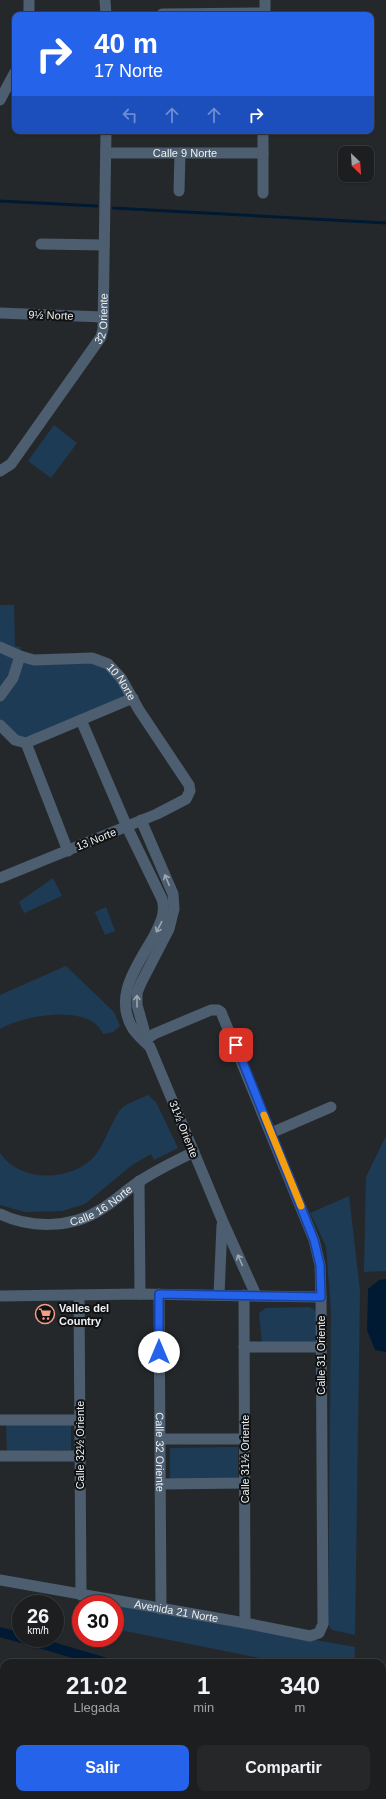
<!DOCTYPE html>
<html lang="es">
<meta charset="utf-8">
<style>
:root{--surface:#1c1e20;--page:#252729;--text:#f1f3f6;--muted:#a0a2a5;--line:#3a3c3e;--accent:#2563eb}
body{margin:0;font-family:Helvetica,sans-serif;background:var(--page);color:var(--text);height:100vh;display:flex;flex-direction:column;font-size:15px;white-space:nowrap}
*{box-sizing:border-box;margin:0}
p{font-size:13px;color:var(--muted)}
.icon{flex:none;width:22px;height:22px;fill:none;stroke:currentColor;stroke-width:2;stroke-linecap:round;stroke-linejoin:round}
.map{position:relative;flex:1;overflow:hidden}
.side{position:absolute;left:0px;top:1659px;width:386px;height:140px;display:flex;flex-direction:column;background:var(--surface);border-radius:12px 12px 0 0;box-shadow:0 1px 3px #0004,0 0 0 1px var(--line)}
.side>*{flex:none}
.top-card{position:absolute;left:12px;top:12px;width:362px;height:122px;border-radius:8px;box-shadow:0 1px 3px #0004,0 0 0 1px var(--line);background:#2563eb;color:#fff;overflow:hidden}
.needle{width:26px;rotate:155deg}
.controls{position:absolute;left:338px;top:146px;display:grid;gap:8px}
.controls a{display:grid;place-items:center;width:36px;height:36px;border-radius:8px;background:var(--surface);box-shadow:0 1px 3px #0004,0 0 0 1px var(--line);font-size:20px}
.speed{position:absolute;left:12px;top:1595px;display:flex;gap:8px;font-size:20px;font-weight:700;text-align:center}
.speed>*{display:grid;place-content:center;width:52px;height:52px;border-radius:50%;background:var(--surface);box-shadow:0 1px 3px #0004,0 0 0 1px var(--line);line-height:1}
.speed small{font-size:10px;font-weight:400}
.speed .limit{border:6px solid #d22;background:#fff;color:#111}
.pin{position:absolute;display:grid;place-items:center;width:34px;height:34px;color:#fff;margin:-17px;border-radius:8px;box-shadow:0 2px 6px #0006}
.me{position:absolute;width:44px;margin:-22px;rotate:0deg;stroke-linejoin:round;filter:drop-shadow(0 0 3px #0008)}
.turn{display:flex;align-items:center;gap:14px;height:84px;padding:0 16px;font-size:18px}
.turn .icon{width:52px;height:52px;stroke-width:2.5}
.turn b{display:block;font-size:28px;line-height:34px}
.lanes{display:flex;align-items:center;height:38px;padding:0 16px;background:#0003;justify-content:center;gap:20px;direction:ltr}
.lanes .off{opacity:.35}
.eta{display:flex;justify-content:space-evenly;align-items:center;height:68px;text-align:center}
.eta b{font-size:24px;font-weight:800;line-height:28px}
.button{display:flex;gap:8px;margin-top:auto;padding:8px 16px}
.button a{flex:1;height:46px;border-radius:8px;background:var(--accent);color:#fff;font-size:16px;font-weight:800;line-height:46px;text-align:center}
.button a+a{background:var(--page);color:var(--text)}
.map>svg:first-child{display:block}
.green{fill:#1e3b56}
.water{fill:#001a34}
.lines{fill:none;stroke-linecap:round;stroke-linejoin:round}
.stream{stroke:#001a34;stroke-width:3}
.canal{stroke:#001a34;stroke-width:10}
.minor{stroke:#4c5e6f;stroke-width:11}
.oneway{stroke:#9da7b0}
.route-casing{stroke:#184099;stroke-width:10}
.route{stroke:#2563eb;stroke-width:7}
.slow{stroke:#f59e0b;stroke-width:7}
.labels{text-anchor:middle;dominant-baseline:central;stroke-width:4;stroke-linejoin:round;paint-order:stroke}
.street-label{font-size:11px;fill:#eef0f2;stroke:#0f1112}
.poi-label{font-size:11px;font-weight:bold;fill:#eef0f2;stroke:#0f1112;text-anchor:start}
</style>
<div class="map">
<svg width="386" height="1799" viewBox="0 0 386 1799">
<rect width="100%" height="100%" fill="#25282b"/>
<!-- green -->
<path class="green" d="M 54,425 L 77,443 L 51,478 L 28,461 Z
M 0,605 L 14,605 L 15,646 L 21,647 L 17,662 L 0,687 Z
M 22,659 L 100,663 L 114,674 L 129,697 L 25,739 L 16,737 L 0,720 L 0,701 Z
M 53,878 L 62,896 L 24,913 L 19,902 Z
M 106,907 L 115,931 L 105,935 L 95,912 Z
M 66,966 L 114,1012 L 120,1026 L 113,1032 L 103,1034 C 91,1003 23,1015 0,1029 L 0,995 Z
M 148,1095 L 156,1102 L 178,1148 L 154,1160 L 151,1154 L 132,1165 L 85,1204 L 62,1211 L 25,1212 L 0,1205 L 0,1153 C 20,1184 76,1182 97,1153 C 105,1143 115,1113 123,1107 C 130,1102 140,1099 148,1095 Z
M 386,1136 L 386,1271 L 364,1272 L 366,1177 Z
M 349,1196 L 360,1291 L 355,1635 L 332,1630 L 328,1624 L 331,1311 L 326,1246 L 310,1213 Z
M 310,1307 L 318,1312 L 316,1343 L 262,1344 L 259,1313 L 266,1308 Z
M 6,1424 L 71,1424 L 71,1450 L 7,1451 Z
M 238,1447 L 238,1480 L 170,1481 L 170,1448 Z
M 115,1605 L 355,1647 L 354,1663 L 285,1663 L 115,1629 Z"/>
<!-- water -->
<path class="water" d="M 386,1279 L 386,1352 L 375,1350 L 367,1330 L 368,1289 L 379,1280 Z"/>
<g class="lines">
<!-- stream -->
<path class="stream" d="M 0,201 L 97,206
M 113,208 L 386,223"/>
<!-- canal -->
<path class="canal" d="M 0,1632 L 21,1638
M 22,1638 L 107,1663
M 382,1744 L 386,1745"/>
<!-- minor -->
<g class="minor">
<path d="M 105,0 L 106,15"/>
<path d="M 265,0 L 265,15"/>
<path d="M 162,14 L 265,13"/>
<path d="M 29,15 L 29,0"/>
<path d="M 0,100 L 15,72"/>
<path id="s1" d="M 106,153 L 263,153"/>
<path d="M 179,191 L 180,153"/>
<path d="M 263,193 L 263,131"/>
<path d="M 41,244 L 104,245"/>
<path d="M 0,313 L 103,317"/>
<path id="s2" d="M 0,471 L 11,464 L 101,337 L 103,329 L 106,131"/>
<path id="s3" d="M 0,647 L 20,656 L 34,660 L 92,658 L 108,664 L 121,678 L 139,710 L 189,785 L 190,791 L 186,799 L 157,814 L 0,878"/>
<path d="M 0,696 L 13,678 L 20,656"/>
<path d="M 81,720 L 127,827 L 162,899 C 166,912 161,922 155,934 C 139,964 112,995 133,1029 C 138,1036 144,1041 150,1047 L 223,1222 L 256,1295"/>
<path d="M 0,725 L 15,740 L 26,743 L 133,698"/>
<path d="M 26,743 L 68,851"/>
<path d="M 141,820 L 173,894 L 174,909 L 169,929 L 141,983 L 137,993 L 137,1005 L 144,1030 L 142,1038"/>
<path d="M 271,1133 L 331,1107"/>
<path d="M 139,1181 L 140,1294"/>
<path id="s4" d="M 0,1214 C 30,1229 72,1228 100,1210 C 114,1202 126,1190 140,1181 C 157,1170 175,1161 194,1152"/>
<path id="s5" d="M 159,1294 L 161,1609"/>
<path d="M 79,1295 L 81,1595"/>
<path d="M 219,1295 L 222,1225"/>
<path d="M 244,1295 L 245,1623"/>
<path d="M 0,1296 L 140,1294 L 321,1297"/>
<path d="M 244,1347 L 321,1347"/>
<path d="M 0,1420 L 80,1420"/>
<path d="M 160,1439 L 245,1439"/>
<path d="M 0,1456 L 80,1456"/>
<path d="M 160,1484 L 245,1483"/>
<path id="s6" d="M 0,1580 L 245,1623 L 310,1636 L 319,1633 L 323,1624 L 321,1297 L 320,1265 L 314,1240 L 221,1012 L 218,1010 L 211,1010 L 154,1034 L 144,1041"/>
<path d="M 382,1786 L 386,1787"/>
</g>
</g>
<!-- one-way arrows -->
<defs><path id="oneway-shaft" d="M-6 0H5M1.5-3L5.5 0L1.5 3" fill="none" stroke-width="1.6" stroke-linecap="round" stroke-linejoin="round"/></defs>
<g class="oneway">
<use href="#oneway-shaft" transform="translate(167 880) rotate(-113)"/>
<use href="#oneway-shaft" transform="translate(159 927) rotate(117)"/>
<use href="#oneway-shaft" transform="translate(137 1001) rotate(-91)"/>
<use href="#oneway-shaft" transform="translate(240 1260) rotate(-114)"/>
</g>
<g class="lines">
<defs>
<path id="route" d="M 159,1352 L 159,1294 L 321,1297 L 320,1265 L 314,1240 L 236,1045"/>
</defs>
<!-- route casing -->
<use href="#route" class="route-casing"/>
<!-- route -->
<use href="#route" class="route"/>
<!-- slow -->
<path class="slow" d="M 264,1115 L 301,1206"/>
</g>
<!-- icons -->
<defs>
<symbol id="supermarket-ring" viewBox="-11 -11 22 22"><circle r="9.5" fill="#0f1112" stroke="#f39f85" stroke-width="1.5"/><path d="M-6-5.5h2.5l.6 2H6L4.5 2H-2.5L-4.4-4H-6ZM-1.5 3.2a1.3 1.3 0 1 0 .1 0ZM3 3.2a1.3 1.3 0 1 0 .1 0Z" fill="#f39f85"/></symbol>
</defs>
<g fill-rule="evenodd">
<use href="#supermarket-ring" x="34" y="1303" width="22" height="22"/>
</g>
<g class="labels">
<!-- street labels -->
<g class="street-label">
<text stroke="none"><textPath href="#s1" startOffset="79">Calle 9 Norte</textPath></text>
<text transform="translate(51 315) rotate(2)">9½ Norte</text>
<text stroke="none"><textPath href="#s2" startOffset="187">32 Oriente</textPath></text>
<text stroke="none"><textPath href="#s3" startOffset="134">10 Norte</textPath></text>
<text transform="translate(96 839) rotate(-22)">13 Norte</text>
<text transform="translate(184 1129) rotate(68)">31½ Oriente</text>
<text stroke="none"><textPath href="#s4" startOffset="107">Calle 16 Norte</textPath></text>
<text transform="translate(321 1355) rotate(-90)">Calle 31 Oriente</text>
<text transform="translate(80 1445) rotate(-90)">Calle 32½ Oriente</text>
<text stroke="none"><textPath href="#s5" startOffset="158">Calle 32 Oriente</textPath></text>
<text transform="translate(245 1459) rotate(-90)">Calle 31½ Oriente</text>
<text stroke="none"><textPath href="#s6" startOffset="179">Avenida 21 Norte</textPath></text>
</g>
<!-- poi labels -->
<g class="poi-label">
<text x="59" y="1308">Valles del<tspan x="59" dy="13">Country</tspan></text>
</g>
</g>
</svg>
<div class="controls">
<a><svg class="needle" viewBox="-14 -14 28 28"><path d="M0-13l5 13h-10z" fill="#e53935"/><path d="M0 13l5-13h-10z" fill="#a0a2a5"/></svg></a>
</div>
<div class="speed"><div>26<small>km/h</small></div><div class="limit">30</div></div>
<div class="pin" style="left:236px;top:1045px;background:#d93025"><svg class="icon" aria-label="arrive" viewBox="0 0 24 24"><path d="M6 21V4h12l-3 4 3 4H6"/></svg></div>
<svg class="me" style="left:159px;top:1352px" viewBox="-20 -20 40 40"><circle r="19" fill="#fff"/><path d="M0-13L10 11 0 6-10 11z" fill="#2563eb"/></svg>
<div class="top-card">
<div class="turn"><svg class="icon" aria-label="right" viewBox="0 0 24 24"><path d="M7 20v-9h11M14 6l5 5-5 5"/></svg><div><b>40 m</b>17 Norte</div></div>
<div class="lanes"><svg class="icon off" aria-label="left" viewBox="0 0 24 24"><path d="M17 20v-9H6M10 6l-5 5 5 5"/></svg><svg class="icon off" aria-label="ahead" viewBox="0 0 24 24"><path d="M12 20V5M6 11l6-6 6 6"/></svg><svg class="icon off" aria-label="ahead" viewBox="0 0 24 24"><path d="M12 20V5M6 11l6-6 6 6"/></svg><svg class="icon" aria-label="right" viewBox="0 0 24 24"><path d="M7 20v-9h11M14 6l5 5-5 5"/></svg></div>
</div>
<section class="side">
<div class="eta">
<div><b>21:02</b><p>Llegada</p></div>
<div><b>1</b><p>min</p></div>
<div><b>340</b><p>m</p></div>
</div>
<div class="button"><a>Salir</a><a>Compartir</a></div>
</section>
</div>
